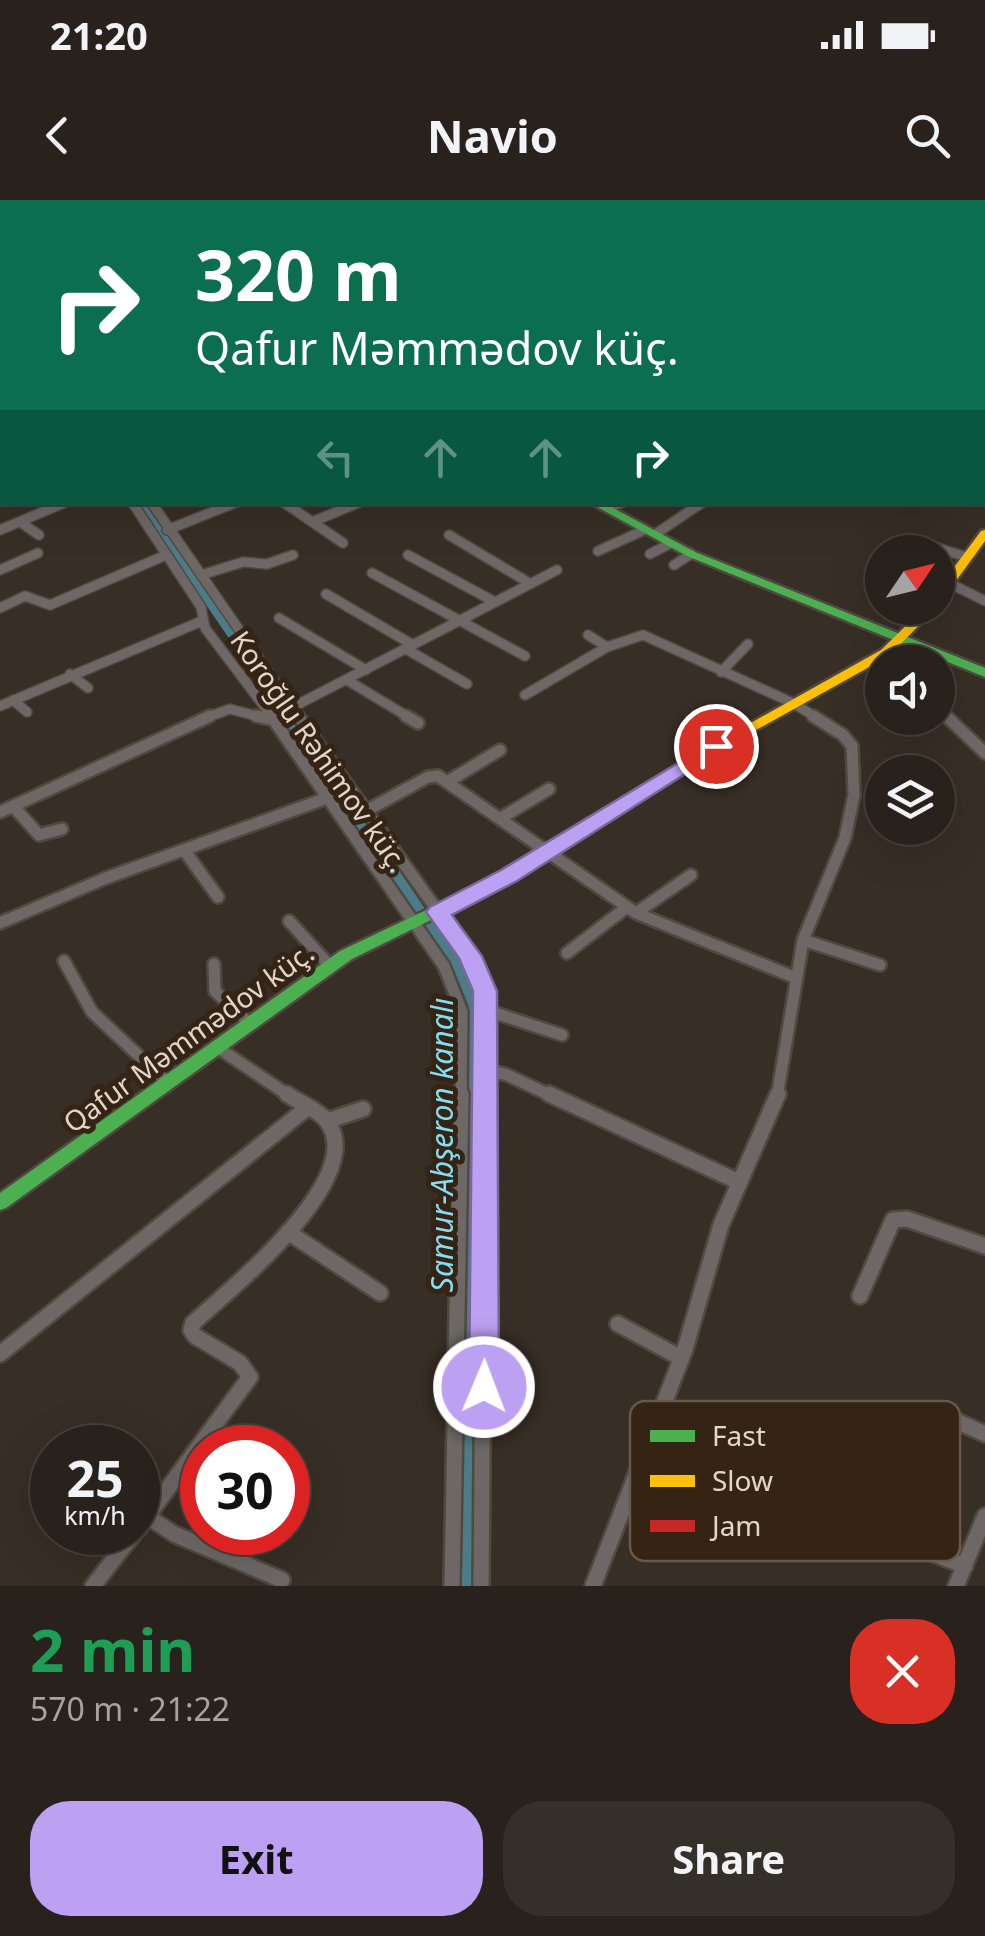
<!DOCTYPE html>
<meta charset="utf-8">
<style>
:root{--surface:#29221c;--page:#352f29;--text:#f1f3f6;--muted:#a5a4a3;--line:#453f3b;--accent:#bca0f2}
body{margin:0;font-family:"Noto Sans",sans-serif;background:var(--page);color:var(--text);height:100vh;display:flex;flex-direction:column;font-size:38px;white-space:nowrap}
*{box-sizing:border-box;margin:0}
p{font-size:32px;color:var(--muted)}
.icon{flex:none;width:55px;height:55px;fill:none;stroke:currentColor;stroke-width:2;stroke-linecap:round;stroke-linejoin:round}
.map{position:relative;height:1386px;overflow:hidden}
.details{display:flex;flex-direction:column;background:var(--surface);flex:1}
.details>*{flex:none}
.guide{position:absolute;left:0px;top:0px;width:985px;height:305px;box-shadow:0 10px 40px #0002,0 0 0 2px var(--line);background:#0b6e4f;color:#fff;overflow:hidden}
.needle{width:65px;rotate:55deg}
.buttons{position:absolute;left:865px;top:335px;display:grid;gap:20px}
.buttons a{display:grid;place-items:center;width:90px;height:90px;border-radius:50%;background:var(--surface);box-shadow:0 10px 40px #0002,0 0 0 2px var(--line);font-size:50px}
.speed{position:absolute;left:30px;top:1225px;display:flex;gap:20px;font-size:50px;font-weight:700;text-align:center}
.speed>*{display:grid;place-content:center;width:130px;height:130px;border-radius:50%;background:var(--surface);box-shadow:0 10px 40px #0002,0 0 0 2px var(--line);line-height:1}
.speed small{font-size:25px;font-weight:400}
.speed .limit{border:15px solid #d22;background:#fff;color:#111}
.pin{position:absolute;display:grid;place-items:center;width:85px;height:85px;color:#fff;margin:-42px;border:5px solid #fff;border-radius:50%;box-shadow:0 2px 10px #0007}
.me{position:absolute;width:110px;margin:-55px;rotate:1deg;stroke-linejoin:round;filter:drop-shadow(0 0 8px #0008)}
.turn{display:flex;align-items:center;gap:35px;height:210px;padding:0 30px;font-size:45px}
.turn .icon{width:130px;height:130px;stroke-width:2.5}
.turn b{display:block;font-size:70px;line-height:85px}
.lanes{display:flex;align-items:center;height:95px;padding:0 30px;background:#0003;justify-content:center;gap:50px;direction:ltr}
.lanes .off{opacity:.35}
.round{display:grid;place-items:center;flex:none;width:105px;height:105px;border-radius:40px;background:var(--page)}
.summary{display:flex;align-items:center;justify-content:space-between;height:170px;padding:0 30px}
h1{font-size:60px;font-weight:700;line-height:75px;color:#1e9e55}
.button{display:flex;gap:20px;margin-top:auto;padding:20px 30px}
.button a{flex:1;height:115px;border-radius:40px;background:var(--accent);color:#111;font-size:40px;font-weight:700;line-height:115px;text-align:center}
.button a+a{background:var(--page);color:var(--text)}
.status{display:flex;justify-content:space-between;align-items:center;height:70px;padding:0 50px;background:var(--surface);direction:ltr}
.status svg{height:28px;fill:currentColor}
header{display:flex;justify-content:space-between;align-items:center;height:130px;padding:0 30px;background:var(--surface);font-size:45px;font-weight:700}
.map>svg:first-child{display:block}
.lines{fill:none;stroke-linecap:round;stroke-linejoin:round}
.canal-far2{stroke:#4c7c88;stroke-width:9}
.canal-far1{stroke:#4c7c88;stroke-width:11}
.canal{stroke:#4c7c88;stroke-width:15}
.street-far3-casing{stroke:#514941;stroke-width:9}
.street-far2-casing{stroke:#514941;stroke-width:12}
.street-far1-casing{stroke:#514941;stroke-width:16}
.street-casing{stroke:#514941;stroke-width:20}
.fast-casing{stroke:#514941;stroke-width:5}
.slow-casing{stroke:#514941;stroke-width:5}
.jam-casing{stroke:#514941;stroke-width:5}
.street-far3{stroke:#6d6866;stroke-width:6}
.street-far2{stroke:#6d6866;stroke-width:9}
.street-far1{stroke:#6d6866;stroke-width:11}
.street{stroke:#6d6866;stroke-width:15}
.fast{fill:#4caf50;fill-rule:evenodd}
.slow{fill:#ffc107;fill-rule:evenodd}
.jam{fill:#c62828;fill-rule:evenodd}
.route{fill:#bca0f2;stroke:#7a689d;stroke-width:2.5}
.labels{text-anchor:middle;dominant-baseline:central;stroke-width:10;stroke-linejoin:round;paint-order:stroke}
.street-label{font-size:28px;fill:#e2d6cc;stroke:#352313}
.water-label{font-size:30px;font-style:italic;fill:#84def4;stroke:#352313}
.key{fill:#352313;stroke:#69594a;stroke-width:2.5}
.key-label{font-size:28px;fill:#e2d6cc}
</style>
<div class="status"><b>21:20</b><svg viewBox="0 0 49 12"><path d="M0 12V9h3v3zM5 12V6h3v6zM10 12V3h3v9zM15 12V0h3v12zM26 1h20v11H26zM47 4h2v5h-2z"/></svg></div>
<header><svg class="icon" aria-label="back" viewBox="0 0 24 24"><path d="M15 5l-7 7 7 7"/></svg>Navio<svg class="icon" aria-label="search" viewBox="0 0 24 24"><circle cx="10" cy="10" r="6"/><path d="M15 15l6 6"/></svg></header>
<div class="map">
<svg width="985" height="1386" viewBox="0 0 985 1386">
<rect width="100%" height="100%" fill="#372e25"/>
<g class="lines">
<!-- canal-far2 -->
<path class="canal-far2" d="M 141,302 L 289,518"/>
<!-- canal-far1 -->
<path class="canal-far1" d="M 287,516 L 459,768 L 474,805 L 473,897"/>
<!-- canal -->
<path class="canal" d="M 465,1386 L 473,894"/>
<defs>
<path id="street-far3" d="M 973,0 L 977,2
M 864,2 L 868,0
M 982,32 L 985,27"/>
<path id="street-far2" d="M 132,302 L 201,407 L 205,428 L 273,518
M 151,302 L 300,518
M 283,302 L 343,343
M 611,307 L 623,302
M 20,322 L 39,335
M 312,322 L 360,302
M 0,330 L 66,302
M 167,330 L 237,302
M 657,333 L 703,302
M 449,335 L 526,381
M 908,339 L 967,357
M 598,351 L 642,331
M 650,354 L 669,344
M 408,355 L 495,402
M 674,365 L 691,354
M 0,370 L 38,353
M 372,373 L 525,456
M 201,375 L 243,362 L 267,364 L 293,355
M 949,383 L 985,401
M 326,394 L 413,445
M 0,408 L 25,396 L 50,405 L 166,355
M 279,418 L 366,470
M 588,435 L 607,447
M 893,448 L 927,461
M 406,449 L 467,484
M 721,472 L 748,444
M 70,474 L 88,488
M 347,480 L 410,518
M 525,495 L 607,447 L 643,435 L 793,503 L 817,518
M 13,500 L 27,512
M 0,506 L 202,421
M 291,508 L 557,370
M 938,508 L 949,518
M 205,518 L 230,509 L 264,518"/>
<path id="street-far1" d="M 256,516 L 275,520
M 271,516 L 444,766 L 462,812 L 461,897
M 298,516 L 470,756 L 482,780 L 485,897
M 406,516 L 418,523
M 946,516 L 985,553
M 447,582 L 500,550
M 13,606 L 39,635 L 62,629
M 0,612 L 210,516
M 364,612 L 428,577 L 438,576 L 636,713 L 794,777
M 501,618 L 549,589
M 184,650 L 218,697
M 636,713 L 691,675
M 289,721 L 330,766
M 0,723 L 106,678 L 327,598
M 803,740 L 880,765
M 567,753 L 627,707
M 64,761 L 92,812 L 167,882
M 214,764 L 215,791 L 250,824
M 486,810 L 562,835
M 217,847 L 291,897
M 486,871 L 505,874 L 554,897
M 777,897 L 803,740 L 845,638 L 854,595 L 852,546 L 843,535 L 813,516"/>
<path id="street" d="M 549,894 L 739,982
M 327,921 L 363,909
M 288,1032 L 380,1093
M 860,1096 L 893,1020 L 907,1019 L 985,1046
M 618,1124 L 681,1158
M 0,1154 L 307,908
M 954,1220 L 985,1234
M 834,1299 L 862,1313 L 893,1337 L 965,1366
M 147,1316 L 174,1334 L 282,1380
M 138,1329 L 250,1177 L 240,1163 L 195,1136 L 191,1130 L 193,1123 C 229,1090 372,976 326,920 C 318,910 298,902 287,894
M 93,1386 L 135,1332
M 452,1386 L 461,894
M 481,1386 L 485,894
M 593,1386 L 685,1149 L 721,1025 L 778,894
M 956,1386 L 985,1316"/>
<path id="fast" d="M 78,0 L 90,0 L 92,2 L 82,2 Z
M 588,302 L 602,302 L 695,352 L 985,468 L 985,477 L 687,356 Z
M 715,543 L 722,547 L 720,550 L 514,679 L 352,759 L 6,1008 L 0,1010 L 0,993 L 340,751 L 504,673 Z"/>
<path id="slow" d="M 982,40 L 985,40 L 985,44 L 982,44 Z
M 985,330 L 985,341 L 942,400 L 938,400 L 938,389 L 981,331 Z
M 924,408 L 936,408 L 889,456 L 720,550 L 715,551 L 708,547 L 881,450 Z"/>
<path id="jam" d="M 680,0 L 714,0 L 717,2 L 679,2 Z"/>
</defs>
<!-- street-far3 casing -->
<use href="#street-far3" class="street-far3-casing"/>
<!-- street-far2 casing -->
<use href="#street-far2" class="street-far2-casing"/>
<!-- street-far1 casing -->
<use href="#street-far1" class="street-far1-casing"/>
<!-- street casing -->
<use href="#street" class="street-casing"/>
<!-- fast casing -->
<use href="#fast" class="fast-casing"/>
<!-- slow casing -->
<use href="#slow" class="slow-casing"/>
<!-- jam casing -->
<use href="#jam" class="jam-casing"/>
<!-- street-far3 -->
<use href="#street-far3" class="street-far3"/>
<!-- street-far2 -->
<use href="#street-far2" class="street-far2"/>
<!-- street-far1 -->
<use href="#street-far1" class="street-far1"/>
<!-- street -->
<use href="#street" class="street"/>
<!-- fast -->
<use href="#fast" class="fast"/>
<!-- slow -->
<use href="#slow" class="slow"/>
<!-- jam -->
<use href="#jam" class="jam"/>
</g>
<!-- route -->
<path class="route" d="M 716,540 L 726,546 L 723,550 L 517,681 L 452,715 L 482,756 L 497,791 L 499,1187 L 495,1197 L 484,1201 L 473,1197 L 469,1187 L 473,791 L 459,758 L 426,712 L 430,707 L 501,670 Z"/>
<g class="labels">
<!-- street labels -->
<g class="street-label">
<text transform="translate(320 551) rotate(55)">Koroğlu Rəhimov küç.</text>
<text transform="translate(188 837) rotate(-36)">Qafur Məmmədov küç.</text>
</g>
<!-- water labels -->
<g class="water-label">
<text transform="translate(441 945) rotate(-90)">Samur-Abşeron kanalı</text>
</g>
</g>
<!-- legend -->
<rect x="630" y="1201" width="330" height="160" rx="15" class="key"/>
<rect x="650" y="1230" width="45" height="12" fill="#4caf50"/>
<rect x="650" y="1275" width="45" height="12" fill="#ffc107"/>
<rect x="650" y="1320" width="45" height="12" fill="#c62828"/>
<g class="key-label">
<text x="712" y="1246">Fast</text>
<text x="712" y="1291">Slow</text>
<text x="712" y="1336">Jam</text>
</g>
</svg>
<div class="buttons">
<a><svg class="needle" viewBox="-14 -14 28 28"><path d="M0-13l5 13h-10z" fill="#e53935"/><path d="M0 13l5-13h-10z" fill="#a5a4a3"/></svg></a>
<a><svg class="icon" aria-label="sound" viewBox="0 0 24 24"><path d="M4 9h4l5-4v14l-5-4H4zM17 9q2 3 0 6"/></svg></a>
<a><svg class="icon" aria-label="layers" viewBox="0 0 24 24"><path d="M12 4l9 5-9 5-9-5zM3 14l9 5 9-5"/></svg></a>
</div>
<div class="speed"><div>25<small>km/h</small></div><div class="limit">30</div></div>
<div class="pin" style="left:716px;top:546px;background:#d93025"><svg class="icon" aria-label="arrive" viewBox="0 0 24 24"><path d="M6 21V4h12l-3 4 3 4H6"/></svg></div>
<svg class="me" style="left:484px;top:1187px" viewBox="-20 -20 40 40"><circle r="17" fill="#bca0f2" stroke="#fff" stroke-width="3"/><path d="M0-11L8 9 0 5-8 9z" fill="#fff"/></svg>
<div class="guide">
<div class="turn"><svg class="icon" aria-label="right" viewBox="0 0 24 24"><path d="M7 20v-9h11M14 6l5 5-5 5"/></svg><div><b>320 m</b>Qafur Məmmədov küç.</div></div>
<div class="lanes"><svg class="icon off" aria-label="left" viewBox="0 0 24 24"><path d="M17 20v-9H6M10 6l-5 5 5 5"/></svg><svg class="icon off" aria-label="ahead" viewBox="0 0 24 24"><path d="M12 20V5M6 11l6-6 6 6"/></svg><svg class="icon off" aria-label="ahead" viewBox="0 0 24 24"><path d="M12 20V5M6 11l6-6 6 6"/></svg><svg class="icon" aria-label="right" viewBox="0 0 24 24"><path d="M7 20v-9h11M14 6l5 5-5 5"/></svg></div>
</div>
</div>
<section class="details">
<div class="summary"><div><h1>2 min</h1><p>570 m · 21:22</p></div><a class="round" style="background:#d93025;color:#fff"><svg class="icon" aria-label="close" viewBox="0 0 24 24"><path d="M6 6l12 12M18 6L6 18"/></svg></a></div>
<div class="button"><a>Exit</a><a>Share</a></div>
</section>
